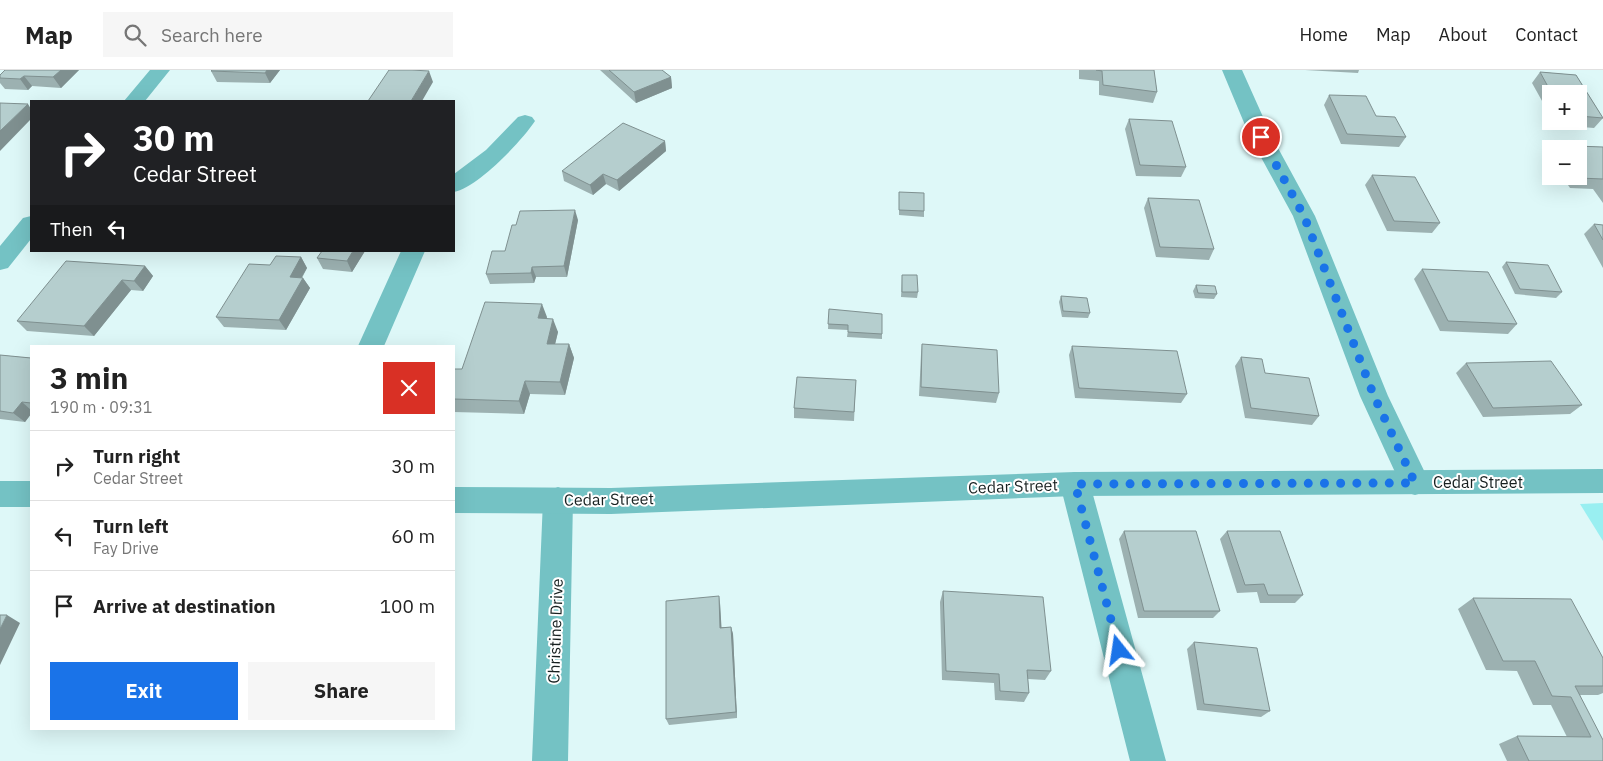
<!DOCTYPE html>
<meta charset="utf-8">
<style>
:root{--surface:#fff;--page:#f6f6f6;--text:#222;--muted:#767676;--line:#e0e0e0;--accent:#1a73e8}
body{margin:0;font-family:"IBM Plex Sans",sans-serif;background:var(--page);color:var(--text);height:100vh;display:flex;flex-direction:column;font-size:19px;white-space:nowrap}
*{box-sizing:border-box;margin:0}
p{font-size:16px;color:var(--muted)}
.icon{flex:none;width:28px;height:28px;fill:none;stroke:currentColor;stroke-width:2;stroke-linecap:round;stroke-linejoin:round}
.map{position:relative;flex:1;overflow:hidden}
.side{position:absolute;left:30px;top:275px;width:425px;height:385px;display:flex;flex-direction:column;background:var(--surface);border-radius:0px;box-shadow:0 5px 20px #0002}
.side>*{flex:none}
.guide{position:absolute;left:30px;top:30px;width:425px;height:152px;border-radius:0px;box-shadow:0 5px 20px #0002;background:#202124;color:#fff;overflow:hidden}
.fabs{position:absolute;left:1542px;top:15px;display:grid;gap:10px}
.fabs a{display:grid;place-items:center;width:45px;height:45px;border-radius:0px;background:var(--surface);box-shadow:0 5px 20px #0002;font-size:25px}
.pin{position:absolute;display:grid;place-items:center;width:42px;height:42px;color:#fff;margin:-21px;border:2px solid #fff;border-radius:50%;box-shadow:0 1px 5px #0007}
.me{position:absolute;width:55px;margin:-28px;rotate:345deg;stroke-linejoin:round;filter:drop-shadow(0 0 4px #0008)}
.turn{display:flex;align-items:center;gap:18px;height:105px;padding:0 20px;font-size:22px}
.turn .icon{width:65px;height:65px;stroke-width:2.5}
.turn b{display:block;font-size:35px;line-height:42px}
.then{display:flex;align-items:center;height:48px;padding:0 20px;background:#0003;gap:10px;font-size:19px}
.round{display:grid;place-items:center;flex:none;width:52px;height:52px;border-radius:0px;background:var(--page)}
.headline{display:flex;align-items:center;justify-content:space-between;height:85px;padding:0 20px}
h1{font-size:30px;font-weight:700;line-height:38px}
.cta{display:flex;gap:10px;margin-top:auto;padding:10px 20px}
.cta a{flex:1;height:58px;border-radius:0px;background:var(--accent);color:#fff;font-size:20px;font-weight:700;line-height:58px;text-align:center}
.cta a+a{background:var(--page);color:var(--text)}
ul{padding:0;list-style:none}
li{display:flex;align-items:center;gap:15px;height:70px;padding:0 20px;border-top:1px solid var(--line)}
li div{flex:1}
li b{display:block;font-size:19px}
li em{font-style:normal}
header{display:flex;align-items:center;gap:30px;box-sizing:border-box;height:70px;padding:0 25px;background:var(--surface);border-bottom:1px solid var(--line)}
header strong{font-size:24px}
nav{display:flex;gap:28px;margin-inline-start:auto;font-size:18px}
.search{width:350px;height:45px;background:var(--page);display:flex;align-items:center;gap:12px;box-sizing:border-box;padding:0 18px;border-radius:0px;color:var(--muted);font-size:19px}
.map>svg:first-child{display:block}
.green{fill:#99eff1}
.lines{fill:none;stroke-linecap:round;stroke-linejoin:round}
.minor{fill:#74c2c4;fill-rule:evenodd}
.tertiary{fill:#74c2c4;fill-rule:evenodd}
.wall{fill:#9cb1b1}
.shaded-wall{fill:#7f9090}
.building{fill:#b5cece;stroke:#7f9090}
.route{stroke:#1a73e8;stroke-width:9;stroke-dasharray:0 16.2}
.labels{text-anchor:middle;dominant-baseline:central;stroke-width:4;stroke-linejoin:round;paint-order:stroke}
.street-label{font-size:16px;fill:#172020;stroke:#fff}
</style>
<header>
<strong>Map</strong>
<div class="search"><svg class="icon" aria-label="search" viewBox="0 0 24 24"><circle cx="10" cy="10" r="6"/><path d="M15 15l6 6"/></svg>Search here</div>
<nav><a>Home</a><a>Map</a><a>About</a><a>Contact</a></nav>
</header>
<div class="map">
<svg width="1603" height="691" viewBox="0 0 1603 691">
<rect width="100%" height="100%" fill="#def8f8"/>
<!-- green -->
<path class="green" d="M 1603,433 L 1603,471 L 1580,434 Z"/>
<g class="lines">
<!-- minor -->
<path class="minor" d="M 150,0 L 170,0 L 145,31 L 124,31 Z
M 1222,0 L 1242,0 L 1272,67 L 1315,146 L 1388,326 L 1430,413 L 1425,422 L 1415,425 L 1405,422 L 1400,413 L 1360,326 L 1293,146 L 1250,67 Z
M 525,45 L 532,47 L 535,51 C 521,72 478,117 454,122 L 454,104 L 486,80 L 518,47 Z
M 31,146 L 31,169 L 8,198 L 0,200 L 0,176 L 23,148 Z
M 401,181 L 425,181 L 384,276 L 358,276 Z
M 1075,402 L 1085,405 L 1090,414 L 1166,691 L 1130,691 L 1060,414 L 1065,405 Z
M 558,417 L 568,421 L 573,430 L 568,691 L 532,691 L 543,430 L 548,421 Z"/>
<!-- tertiary -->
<path class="tertiary" d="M 1603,399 L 1603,423 L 1075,426 L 611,444 L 454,443 L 454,417 L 611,418 L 1075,402 Z
M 0,411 L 31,411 L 31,437 L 0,437 Z"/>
</g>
<!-- wall -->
<path class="wall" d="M 5,0 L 79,0 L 61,18 L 32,16 L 28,20 L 5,19 L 0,13 L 0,5 Z
M 212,0 L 280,0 L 270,13 L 217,12 L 211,1 Z
M 600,0 L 662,0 L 671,7 L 672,18 L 636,33 Z
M 1079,0 L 1154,0 L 1157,22 L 1153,33 L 1099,25 L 1099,11 L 1079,9 Z
M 1305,0 L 1359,0 L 1358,3 Z
M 1540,2 L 1576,5 L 1603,48 L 1594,58 L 1556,55 L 1554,51 L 1579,51 L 1579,24 L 1551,24 L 1551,47 L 1532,13 Z
M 1329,25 L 1376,46 L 1406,67 L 1399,77 L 1341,74 L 1324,35 Z
M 1129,49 L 1186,97 L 1181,107 L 1136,106 L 1125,59 Z
M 665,71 L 666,81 L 619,121 L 606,114 L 593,125 L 564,111 L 562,101 Z
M 1575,76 L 1603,77 L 1603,133 L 1593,119 L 1570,118 L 1562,106 L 1579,106 L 1579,79 L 1573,79 Z
M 1372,105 L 1440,153 L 1432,163 L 1387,161 L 1365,115 Z
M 899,122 L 924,141 L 924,147 L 899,145 Z
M 1148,128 L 1214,179 L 1209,190 L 1156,187 L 1144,138 Z
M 578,150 L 567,207 L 536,207 L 534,213 L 490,214 L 486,204 L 505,181 Z
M 1594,154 L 1603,155 L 1603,198 L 1584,164 Z
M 365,181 L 352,202 L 323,199 L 317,188 Z
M 301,187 L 307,198 L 302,208 L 303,208 L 310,218 L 286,260 L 224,257 L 216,247 L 270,195 Z
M 1506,192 L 1562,222 L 1556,228 L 1515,224 L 1502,197 Z
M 145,196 L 153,206 L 143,221 L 131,220 L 94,266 L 27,261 L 17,251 Z
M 1422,199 L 1517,254 L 1508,264 L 1440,261 L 1414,209 Z
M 902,205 L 918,222 L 917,228 L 901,227 Z
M 1196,215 L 1217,224 L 1214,229 L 1195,228 L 1193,221 Z
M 1061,226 L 1090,243 L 1088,248 L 1062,247 L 1059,232 Z
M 829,239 L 882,264 L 882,269 L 847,267 L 848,260 L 828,259 Z
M 547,247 L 547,248 L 558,262 L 555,274 L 569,274 L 574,288 L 565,325 L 530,324 L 524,344 L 454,342 L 454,299 L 462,299 Z
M 922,274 L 999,323 L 996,333 L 919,326 L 921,284 Z
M 1072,276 L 1187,324 L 1181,333 L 1075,328 L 1069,285 Z
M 0,285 L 31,288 L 31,344 L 25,352 L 0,349 Z
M 1241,287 L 1265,303 L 1319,346 L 1312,355 L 1245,348 L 1235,296 Z
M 1466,293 L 1582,335 L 1570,344 L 1483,347 L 1456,303 Z
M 856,310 L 854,351 L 794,348 L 794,338 Z
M 1124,461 L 1220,541 L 1213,548 L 1138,548 L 1119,469 Z
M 1227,461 L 1303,525 L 1295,533 L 1260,533 L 1257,522 L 1237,523 L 1220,469 Z
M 943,521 L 1051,601 L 1045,610 L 1028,609 L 1029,623 L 1024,632 L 995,630 L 994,613 L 942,610 L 940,532 Z
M 1473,528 L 1603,588 L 1603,623 L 1598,625 L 1580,625 L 1603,691 L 1507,691 L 1499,674 L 1517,666 L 1567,667 L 1551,635 L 1533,635 L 1517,601 L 1486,600 L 1458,539 Z
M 720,533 L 721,557 L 731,557 L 733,564 L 737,648 L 669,655 L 666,649 Z
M 1194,572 L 1270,641 L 1261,647 L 1197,640 L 1187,579 Z"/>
<!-- shaded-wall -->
<path class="shaded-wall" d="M 61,0 L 79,0 L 61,18 L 53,7 Z
M 267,0 L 280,0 L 270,13 L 265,3 Z
M 429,1 L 433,12 L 422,31 L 411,31 Z
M 24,6 L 32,16 L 28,20 L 20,9 Z
M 671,7 L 672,18 L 636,33 L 634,22 Z
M 28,34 L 31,39 L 31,49 L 0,81 L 0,61 Z
M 665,71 L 666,81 L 619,121 L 617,110 Z
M 603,104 L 606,114 L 593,125 L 590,115 Z
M 575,140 L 578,150 L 567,207 L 564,196 Z
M 353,181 L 365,181 L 352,202 L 347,191 Z
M 301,187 L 307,198 L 296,217 L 290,207 Z
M 145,196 L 153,206 L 143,221 L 134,211 Z
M 532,197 L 536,207 L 534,213 L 531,203 Z
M 303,208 L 310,218 L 286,260 L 279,250 Z
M 122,210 L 131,220 L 94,266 L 84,256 Z
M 542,234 L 547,247 L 543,262 L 538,248 Z
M 553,249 L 558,262 L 552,287 L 547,274 Z
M 569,274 L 574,288 L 565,325 L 560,312 Z
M 525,311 L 530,324 L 524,344 L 519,331 Z
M 22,332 L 31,340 L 31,344 L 25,352 L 13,343 Z
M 719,526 L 720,533 L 722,565 L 720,558 Z
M 7,545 L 20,553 L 0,595 L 0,559 Z
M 731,557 L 733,564 L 737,648 L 736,642 Z"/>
<!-- building -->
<path class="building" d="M 5,0 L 61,0 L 53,7 L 24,6 L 20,9 L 0,8 L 0,5 Z
M 212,0 L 267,0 L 265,3 L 211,1 Z
M 389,0 L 412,0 L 429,1 L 411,31 L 368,31 Z
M 609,0 L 662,0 L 671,7 L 634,22 Z
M 1096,0 L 1154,0 L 1157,22 L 1103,15 L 1102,1 Z
M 1540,2 L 1576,5 L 1603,48 L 1579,46 L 1579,24 L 1552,24 Z
M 1329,25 L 1366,26 L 1376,46 L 1395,47 L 1406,67 L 1347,64 Z
M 0,33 L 28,34 L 0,61 Z
M 1129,49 L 1172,51 L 1186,97 L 1140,95 Z
M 623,53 L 665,71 L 617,110 L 603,104 L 590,115 L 562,101 Z
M 1575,76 L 1603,77 L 1603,109 L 1579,108 L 1578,106 L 1579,106 L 1579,91 L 1586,91 L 1579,81 L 1579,79 L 1577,79 Z
M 1372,105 L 1415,107 L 1440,153 L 1394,151 Z
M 899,122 L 924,123 L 924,141 L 899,140 Z
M 1148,128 L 1199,130 L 1214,179 L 1160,177 Z
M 575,140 L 564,196 L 532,197 L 531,203 L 486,204 L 492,181 L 505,181 L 512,155 L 516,155 L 520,141 Z
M 1594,154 L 1603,155 L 1603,170 Z
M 322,181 L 353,181 L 347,191 L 317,188 Z
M 276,186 L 301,187 L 290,207 L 303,208 L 279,250 L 216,247 L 249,194 L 270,195 Z
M 66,191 L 145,196 L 134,211 L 122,210 L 84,256 L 17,251 Z
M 1506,192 L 1548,195 L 1562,222 L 1520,219 Z
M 1422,199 L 1488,202 L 1517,254 L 1448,251 Z
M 902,205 L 917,205 L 918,222 L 902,222 Z
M 1196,215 L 1215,216 L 1217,224 L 1198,223 Z
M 1061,226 L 1087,228 L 1090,243 L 1063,241 Z
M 485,232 L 542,234 L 538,248 L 553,249 L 547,274 L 569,274 L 560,312 L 525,311 L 519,331 L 454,329 L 454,299 L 462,299 Z
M 829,239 L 882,244 L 882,264 L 848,262 L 848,255 L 828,254 Z
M 922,274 L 997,280 L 999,323 L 921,317 Z
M 1072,276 L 1177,281 L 1187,324 L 1079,318 Z
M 0,285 L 31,288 L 31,333 L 22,332 L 13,343 L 0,341 Z
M 1241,287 L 1262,289 L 1265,303 L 1309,308 L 1319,346 L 1251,338 Z
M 1551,291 L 1582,335 L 1493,338 L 1466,293 Z
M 797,307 L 856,310 L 854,342 L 794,338 Z
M 1124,461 L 1196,461 L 1220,541 L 1144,541 Z
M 1227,461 L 1280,461 L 1303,525 L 1268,525 L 1264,514 L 1245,515 Z
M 943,521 L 1043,527 L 1051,601 L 1027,600 L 1029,623 L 1000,621 L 999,604 L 946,601 Z
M 719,526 L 720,558 L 731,557 L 736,642 L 666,649 L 666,531 Z
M 1473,528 L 1571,529 L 1603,588 L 1603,616 L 1575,616 L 1603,670 L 1603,691 L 1529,691 L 1517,666 L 1591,667 L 1571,627 L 1552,626 L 1535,591 L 1503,591 Z
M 0,545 L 7,545 L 0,559 Z
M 1194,572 L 1257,578 L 1270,641 L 1204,634 Z"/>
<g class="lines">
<!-- route -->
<path class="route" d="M 1119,580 L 1075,414 L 1415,413 L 1374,326 L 1304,146 L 1261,67"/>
</g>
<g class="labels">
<!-- street labels -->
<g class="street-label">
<text x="1478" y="412">Cedar Street</text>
<text transform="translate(1013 416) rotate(-2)">Cedar Street</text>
<text transform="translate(609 429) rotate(-1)">Cedar Street</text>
<text transform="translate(555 561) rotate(-88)">Christine Drive</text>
</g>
</g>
</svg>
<div class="fabs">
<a>+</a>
<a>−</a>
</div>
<div class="pin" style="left:1261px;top:67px;background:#d93025"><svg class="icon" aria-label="arrive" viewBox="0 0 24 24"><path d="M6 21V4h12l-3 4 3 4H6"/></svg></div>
<svg class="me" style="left:1119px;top:580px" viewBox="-20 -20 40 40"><path d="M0-17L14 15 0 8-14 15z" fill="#1a73e8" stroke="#fff" stroke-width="4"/></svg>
<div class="guide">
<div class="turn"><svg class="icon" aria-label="right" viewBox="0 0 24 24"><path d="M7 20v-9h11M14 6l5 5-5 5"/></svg><div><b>30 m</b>Cedar Street</div></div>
<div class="then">Then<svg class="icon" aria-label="left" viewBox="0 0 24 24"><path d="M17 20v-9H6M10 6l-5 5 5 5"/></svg></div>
</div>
<section class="side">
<div class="headline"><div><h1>3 min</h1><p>190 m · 09:31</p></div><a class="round" style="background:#d93025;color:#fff"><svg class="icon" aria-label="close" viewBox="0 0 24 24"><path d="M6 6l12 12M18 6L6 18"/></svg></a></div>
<ul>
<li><svg class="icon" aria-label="right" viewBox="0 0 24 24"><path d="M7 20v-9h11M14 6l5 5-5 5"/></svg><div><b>Turn right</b><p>Cedar Street</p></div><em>30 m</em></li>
<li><svg class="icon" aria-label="left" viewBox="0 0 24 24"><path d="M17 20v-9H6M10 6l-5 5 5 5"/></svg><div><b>Turn left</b><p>Fay Drive</p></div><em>60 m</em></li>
<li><svg class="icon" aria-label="arrive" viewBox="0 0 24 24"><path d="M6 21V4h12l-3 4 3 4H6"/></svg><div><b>Arrive at destination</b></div><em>100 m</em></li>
</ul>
<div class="cta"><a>Exit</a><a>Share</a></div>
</section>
</div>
